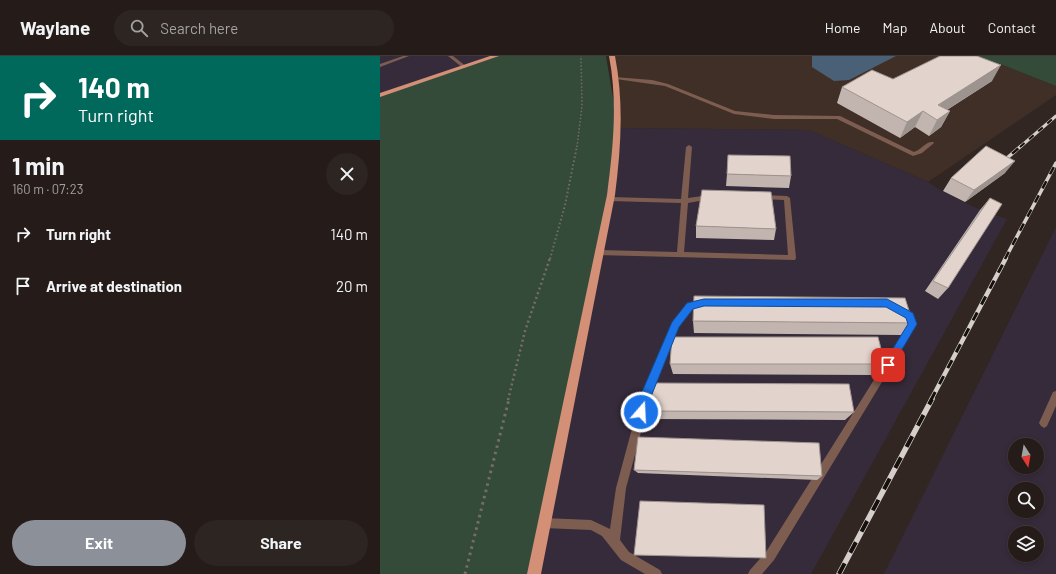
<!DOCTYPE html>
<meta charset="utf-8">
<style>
:root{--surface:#251c19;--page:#2d2522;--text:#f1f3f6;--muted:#a3a1a2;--line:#423a38;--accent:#8c9099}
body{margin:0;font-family:Barlow,sans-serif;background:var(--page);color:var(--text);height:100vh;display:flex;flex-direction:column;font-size:15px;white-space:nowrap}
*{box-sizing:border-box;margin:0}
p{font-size:13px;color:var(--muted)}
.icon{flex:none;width:22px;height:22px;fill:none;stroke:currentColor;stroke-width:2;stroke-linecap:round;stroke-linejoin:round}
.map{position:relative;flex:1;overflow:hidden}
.sheet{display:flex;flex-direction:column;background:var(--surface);width:380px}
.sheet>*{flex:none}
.banner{background:#00695c;color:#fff;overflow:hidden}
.needle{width:26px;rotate:169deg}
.controls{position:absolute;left:628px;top:382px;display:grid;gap:8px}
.controls a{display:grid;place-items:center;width:36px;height:36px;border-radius:50%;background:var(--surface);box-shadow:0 2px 6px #0003,0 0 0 1px var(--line);font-size:20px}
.pin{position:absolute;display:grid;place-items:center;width:34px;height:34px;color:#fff;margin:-17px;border-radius:8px;box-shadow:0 2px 6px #0006}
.me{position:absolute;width:44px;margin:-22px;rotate:19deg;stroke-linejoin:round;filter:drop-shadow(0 0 3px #0008)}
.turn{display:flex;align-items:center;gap:14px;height:84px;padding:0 12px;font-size:18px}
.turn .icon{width:52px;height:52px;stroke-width:2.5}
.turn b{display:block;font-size:28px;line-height:34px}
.round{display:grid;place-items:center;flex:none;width:42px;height:42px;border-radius:21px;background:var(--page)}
.head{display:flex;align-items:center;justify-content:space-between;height:68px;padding:0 12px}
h1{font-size:24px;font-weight:700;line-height:30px}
.button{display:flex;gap:8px;margin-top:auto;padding:8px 12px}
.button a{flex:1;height:46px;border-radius:24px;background:var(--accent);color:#fff;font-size:16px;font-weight:700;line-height:46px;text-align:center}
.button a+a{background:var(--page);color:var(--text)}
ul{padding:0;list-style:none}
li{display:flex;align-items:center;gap:12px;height:52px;padding:0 12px}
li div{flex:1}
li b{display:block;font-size:15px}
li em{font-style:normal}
header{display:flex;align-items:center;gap:24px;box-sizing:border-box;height:56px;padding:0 20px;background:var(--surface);border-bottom:1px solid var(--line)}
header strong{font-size:19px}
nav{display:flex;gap:22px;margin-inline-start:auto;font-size:14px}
.search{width:280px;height:36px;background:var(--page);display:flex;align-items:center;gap:10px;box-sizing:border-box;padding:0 14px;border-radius:22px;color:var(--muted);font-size:15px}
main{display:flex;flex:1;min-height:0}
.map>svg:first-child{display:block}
.built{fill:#402f27}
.industrial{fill:#362b3a;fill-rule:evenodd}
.green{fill:#344b3a}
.water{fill:#496077}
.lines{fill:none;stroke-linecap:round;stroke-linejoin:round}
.path-far3{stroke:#766c68;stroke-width:1.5;stroke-dasharray:1.5 2;stroke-linecap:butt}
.path-far2{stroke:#766c68;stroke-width:2;stroke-dasharray:1.5 2.5;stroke-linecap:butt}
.path-far1{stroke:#766c68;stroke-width:2.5;stroke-dasharray:2 3;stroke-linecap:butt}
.path{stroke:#766c68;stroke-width:3;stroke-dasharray:2.5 4;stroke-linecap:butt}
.service{fill:#7e5d51;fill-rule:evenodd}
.primary{fill:#d49076;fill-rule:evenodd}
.rail-far3-casing{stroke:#d6cecb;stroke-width:3}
.rail-far2-casing{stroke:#d6cecb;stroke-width:3.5}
.rail-far1-casing{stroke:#d6cecb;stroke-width:4.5}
.rail-casing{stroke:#d6cecb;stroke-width:5.5}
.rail-far3{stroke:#15100e;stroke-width:2;stroke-dasharray:6;stroke-linecap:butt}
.rail-far2{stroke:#15100e;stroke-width:2.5;stroke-dasharray:8;stroke-linecap:butt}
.rail-far1{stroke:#15100e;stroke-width:3;stroke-dasharray:9;stroke-linecap:butt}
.rail{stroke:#15100e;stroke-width:4;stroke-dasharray:12;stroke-linecap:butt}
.wall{fill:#c2b5af}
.shaded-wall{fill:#9e948f}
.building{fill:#e2d3cc;stroke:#9e948f}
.route{fill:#1a73e8;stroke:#114b97}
</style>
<header>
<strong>Waylane</strong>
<div class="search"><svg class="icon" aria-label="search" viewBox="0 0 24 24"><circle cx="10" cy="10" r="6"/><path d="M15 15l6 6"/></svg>Search here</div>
<nav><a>Home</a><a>Map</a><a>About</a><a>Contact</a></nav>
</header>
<main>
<section class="sheet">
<div class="banner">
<div class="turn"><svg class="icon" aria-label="right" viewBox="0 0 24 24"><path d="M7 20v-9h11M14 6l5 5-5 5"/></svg><div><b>140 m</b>Turn right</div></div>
</div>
<div class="head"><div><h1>1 min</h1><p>160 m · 07:23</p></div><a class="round"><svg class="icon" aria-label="close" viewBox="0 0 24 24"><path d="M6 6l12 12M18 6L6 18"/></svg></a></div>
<ul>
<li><svg class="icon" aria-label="right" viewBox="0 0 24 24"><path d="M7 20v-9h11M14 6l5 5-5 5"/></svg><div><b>Turn right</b></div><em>140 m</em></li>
<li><svg class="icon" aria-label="arrive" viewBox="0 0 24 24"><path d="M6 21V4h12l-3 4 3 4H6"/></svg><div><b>Arrive at destination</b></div><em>20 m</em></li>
</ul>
<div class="button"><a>Exit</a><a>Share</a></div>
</section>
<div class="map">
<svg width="676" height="518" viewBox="0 0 676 518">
<rect width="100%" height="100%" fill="#312621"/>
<!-- built -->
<path class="built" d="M 231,0 L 588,0 L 615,6 L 676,30 L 676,39 L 548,126 L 429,74 L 238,72 Z"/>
<!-- industrial -->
<path class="industrial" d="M 0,0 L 116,0 L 0,39 Z
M 238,72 L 429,74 L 548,126 L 560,134 L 594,151 L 627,163 L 431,518 L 154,518 Z
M 676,171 L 676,518 L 504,518 ZM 635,389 L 657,389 L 657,411 L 635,411 ZM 635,433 L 657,433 L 657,455 L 635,455 ZM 635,477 L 657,477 L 657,499 L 635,499 Z"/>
<!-- green -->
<path class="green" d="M 113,0 L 226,0 L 238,72 L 211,239 L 154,518 L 0,518 L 0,39 Z
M 588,0 L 676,0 L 676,30 L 615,6 Z"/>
<!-- water -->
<path class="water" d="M 432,0 L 516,0 L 469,24 L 454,25 L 432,11 Z"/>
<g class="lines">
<!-- path-far3 -->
<path class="path-far3" d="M 197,91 L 202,50 L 201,0"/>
<!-- path-far2 -->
<path class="path-far2" d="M 170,203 L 185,149 L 197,90"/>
<!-- path-far1 -->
<path class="path-far1" d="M 128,344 L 145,275 L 170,202"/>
<!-- path -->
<path class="path" d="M 85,518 L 129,343"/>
<!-- service -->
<path class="service" d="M 23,0 L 29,0 L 0,11 L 0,8 Z
M 68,0 L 73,0 L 87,11 L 83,12 Z
M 234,21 L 272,24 L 288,28 L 355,55 L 394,59 L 460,60 L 534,96 C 541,94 546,85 553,86 L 554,87 L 542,97 L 533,100 L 457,63 L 394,63 L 354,58 L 285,30 L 236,23 L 234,22 Z
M 309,89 L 312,91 L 308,142 L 330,139 L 333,141 L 330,143 L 308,147 L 304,196 L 408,199 L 404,144 L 382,143 L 379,141 L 382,139 L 407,140 L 410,142 L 416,202 L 415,204 L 216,199 L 215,197 L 216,195 L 219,194 L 297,196 L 301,147 L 230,145 L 227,143 L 230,141 L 301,143 L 306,91 Z
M 324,243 L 327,244 L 328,246 L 327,248 L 312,252 L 299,271 L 270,343 L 246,432 L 240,484 L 249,496 L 280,514 L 282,518 L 265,518 L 241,504 L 222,480 L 211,474 L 164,472 L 160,471 L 159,467 L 160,463 L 164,462 L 211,464 L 230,473 L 236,432 L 260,343 L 293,266 L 307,247 Z
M 528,256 L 531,257 L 537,268 L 536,270 L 394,504 L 382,518 L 368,518 L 370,514 L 386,496 L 529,268 L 524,259 L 525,257 Z
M 676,335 L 676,350 L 667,370 L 664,372 L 661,370 L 659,367 L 673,336 Z"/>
<!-- primary -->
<path class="primary" d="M 110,0 L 119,0 L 0,41 L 0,37 Z
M 229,0 L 235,0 C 244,47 241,92 235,139 L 161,518 L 147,518 L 227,139 C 233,92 238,47 229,0 Z"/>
<defs>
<path id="rail-far3" d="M 640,91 L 676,60"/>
<path id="rail-far2" d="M 620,108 L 641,90
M 625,203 L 676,107"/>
<path id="rail-far1" d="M 551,344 L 626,202"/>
<path id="rail" d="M 459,518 L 552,343"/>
</defs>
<!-- rail-far3 casing -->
<use href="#rail-far3" class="rail-far3-casing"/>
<!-- rail-far2 casing -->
<use href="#rail-far2" class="rail-far2-casing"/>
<!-- rail-far1 casing -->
<use href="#rail-far1" class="rail-far1-casing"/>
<!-- rail casing -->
<use href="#rail" class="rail-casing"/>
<!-- rail-far3 -->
<use href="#rail-far3" class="rail-far3"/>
<!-- rail-far2 -->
<use href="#rail-far2" class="rail-far2"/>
<!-- rail-far1 -->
<use href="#rail-far1" class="rail-far1"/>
<!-- rail -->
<use href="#rail" class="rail"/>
</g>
<!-- wall -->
<path class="wall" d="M 513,23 L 612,25 L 567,54 L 570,55 L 561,71 L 549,80 L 535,71 L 520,82 L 457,47 L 462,31 Z
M 625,117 L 585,146 L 563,135 L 571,122 Z
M 347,118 L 411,120 L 409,132 L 346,130 Z
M 610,142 L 568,232 L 558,243 L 545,235 L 600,154 Z
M 316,170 L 396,173 L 394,184 L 316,182 Z
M 313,265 L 533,267 L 522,279 L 314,277 Z
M 290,308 L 505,308 L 495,319 L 293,318 Z
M 269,355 L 474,356 L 465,364 L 273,363 Z
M 254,414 L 442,420 L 437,424 L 258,417 Z"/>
<!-- shaded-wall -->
<path class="shaded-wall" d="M 621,9 L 612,25 L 554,62 L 558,49 Z
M 543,55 L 535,71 L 520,82 L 527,66 Z
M 570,55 L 561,71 L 549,80 L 557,64 Z
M 635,105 L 625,117 L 585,146 L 594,134 Z"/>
<!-- building -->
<path class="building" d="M 560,0 L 597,0 L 621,9 L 558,49 L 570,55 L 557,64 L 543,55 L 527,66 L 462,31 L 492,14 L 513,23 Z
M 606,90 L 635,105 L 594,134 L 571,122 Z
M 348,99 L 410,100 L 411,120 L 347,118 Z
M 322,134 L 391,136 L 396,173 L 316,170 Z
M 610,142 L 622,148 L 568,232 L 553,225 Z
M 314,240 L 525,242 L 533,267 L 313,265 Z
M 292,281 L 498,281 L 505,308 L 290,308 Z
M 272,327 L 469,328 L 474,356 L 269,355 Z
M 258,381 L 439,387 L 442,420 L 254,414 Z
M 260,445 L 384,449 L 386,502 L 254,499 Z"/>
<!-- route -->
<path class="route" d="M 324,243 L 507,243 L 533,257 L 537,268 L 511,312 L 508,313 L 504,312 L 503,309 L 528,268 L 526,262 L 506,251 L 324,250 L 313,253 L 299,271 L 270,343 L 265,359 L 261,361 L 257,359 L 256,356 L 259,343 L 292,266 L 307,247 Z"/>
</svg>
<div class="controls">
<a><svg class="needle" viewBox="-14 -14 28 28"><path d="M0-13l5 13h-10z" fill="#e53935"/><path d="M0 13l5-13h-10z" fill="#a3a1a2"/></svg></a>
<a><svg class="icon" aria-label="search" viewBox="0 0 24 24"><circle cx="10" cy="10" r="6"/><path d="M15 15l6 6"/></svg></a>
<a><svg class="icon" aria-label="layers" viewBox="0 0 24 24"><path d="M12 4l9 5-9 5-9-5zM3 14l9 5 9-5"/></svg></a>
</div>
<div class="pin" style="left:508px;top:309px;background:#d93025"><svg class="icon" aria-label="arrive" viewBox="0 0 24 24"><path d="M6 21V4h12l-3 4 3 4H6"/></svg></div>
<svg class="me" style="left:261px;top:356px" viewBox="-20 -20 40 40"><circle r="17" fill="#1a73e8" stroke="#fff" stroke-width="3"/><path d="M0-11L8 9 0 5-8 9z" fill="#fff"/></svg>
</div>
</main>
